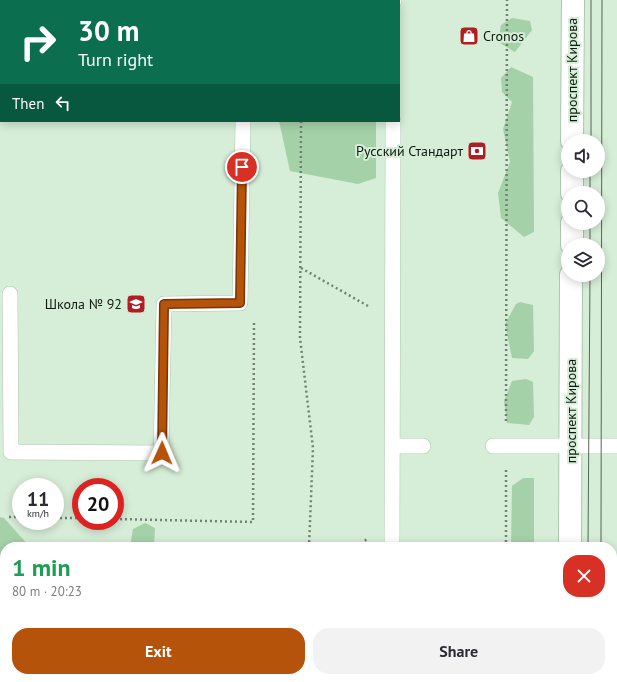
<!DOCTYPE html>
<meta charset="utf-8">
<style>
:root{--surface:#fff;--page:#f2f2f3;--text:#2b2b33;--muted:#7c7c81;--accent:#b45309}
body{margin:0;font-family:"PT Sans",sans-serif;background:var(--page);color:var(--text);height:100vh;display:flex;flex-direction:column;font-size:15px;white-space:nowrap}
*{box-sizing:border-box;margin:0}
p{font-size:13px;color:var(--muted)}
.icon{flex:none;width:22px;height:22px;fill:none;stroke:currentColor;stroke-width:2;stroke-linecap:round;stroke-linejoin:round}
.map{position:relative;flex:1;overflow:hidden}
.sheet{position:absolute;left:0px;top:542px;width:617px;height:140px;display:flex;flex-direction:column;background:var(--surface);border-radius:16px 16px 0 0;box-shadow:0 2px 10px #0003}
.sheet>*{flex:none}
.hud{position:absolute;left:0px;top:0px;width:400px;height:122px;box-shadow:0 2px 10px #0003;background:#0b6e4f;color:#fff;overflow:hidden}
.fabs{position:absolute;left:561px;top:134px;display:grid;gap:8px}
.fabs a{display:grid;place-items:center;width:44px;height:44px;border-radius:50%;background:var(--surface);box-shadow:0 2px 10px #0003;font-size:20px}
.speed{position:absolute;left:12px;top:478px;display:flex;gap:8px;font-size:20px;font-weight:700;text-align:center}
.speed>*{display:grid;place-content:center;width:52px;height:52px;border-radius:50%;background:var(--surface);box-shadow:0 2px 10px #0003;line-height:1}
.speed small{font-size:10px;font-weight:400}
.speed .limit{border:6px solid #d22;background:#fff;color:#111}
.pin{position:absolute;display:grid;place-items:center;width:34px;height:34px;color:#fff;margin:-17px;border:2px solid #fff;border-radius:50%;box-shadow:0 1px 4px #0007}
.me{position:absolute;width:44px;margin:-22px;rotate:1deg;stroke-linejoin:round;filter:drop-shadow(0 0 3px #0008)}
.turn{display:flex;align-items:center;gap:14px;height:84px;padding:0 12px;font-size:18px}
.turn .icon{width:52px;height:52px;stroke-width:2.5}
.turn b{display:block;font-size:28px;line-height:34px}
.then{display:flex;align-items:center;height:38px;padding:0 12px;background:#0003;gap:8px;font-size:15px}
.round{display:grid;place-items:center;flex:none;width:42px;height:42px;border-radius:16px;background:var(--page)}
.summary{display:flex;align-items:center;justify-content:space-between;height:68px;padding:0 12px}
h1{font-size:24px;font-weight:700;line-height:30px;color:#1e9e55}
.primary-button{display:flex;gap:8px;margin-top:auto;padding:8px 12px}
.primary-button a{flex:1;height:46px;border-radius:16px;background:var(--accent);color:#fff;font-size:16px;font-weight:700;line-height:46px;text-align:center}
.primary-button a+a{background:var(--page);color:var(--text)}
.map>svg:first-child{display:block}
.green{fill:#a5d1a8}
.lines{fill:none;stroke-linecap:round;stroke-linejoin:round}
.lane-casing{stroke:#aec5af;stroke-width:16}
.secondary-casing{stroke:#aec5af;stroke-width:24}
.path{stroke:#728173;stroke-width:2.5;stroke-dasharray:2 3;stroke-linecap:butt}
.lane{stroke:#fff;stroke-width:15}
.secondary{stroke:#fff;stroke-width:22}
.tram{stroke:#576558;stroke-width:1}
.route-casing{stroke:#753606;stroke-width:10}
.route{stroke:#b45309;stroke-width:7}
.labels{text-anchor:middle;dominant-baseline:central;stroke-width:4;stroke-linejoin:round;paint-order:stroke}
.poi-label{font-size:14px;fill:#111a12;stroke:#d6edd7;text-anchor:end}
.street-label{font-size:14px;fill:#111a12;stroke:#d6edd7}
</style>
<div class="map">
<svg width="617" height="682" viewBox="0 0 617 682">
<rect width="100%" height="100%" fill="#d6edd7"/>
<!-- green -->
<path class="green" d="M 512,18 L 530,21 L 532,30 L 515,52 L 498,42 L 501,25 Z
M 511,67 L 533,77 L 534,232 L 524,237 L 501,218 L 498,193 L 510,162 L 503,129 L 512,102 L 502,92 L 501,78 Z
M 279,121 L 376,121 L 376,178 L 358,184 L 290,171 Z
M 520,302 L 533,305 L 534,351 L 528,359 L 512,358 L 505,324 L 516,304 Z
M 526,379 L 533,382 L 534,417 L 529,425 L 507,423 L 504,401 L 512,381 Z
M 523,478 L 534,478 L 534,547 L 511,547 L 512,486 Z
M 0,517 L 4,518 L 30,547 L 5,547 L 5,570 L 0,571 Z
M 145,523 L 155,528 L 154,547 L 130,547 L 133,529 Z
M 350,677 L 382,677 L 382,682 L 350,682 Z
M 509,677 L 530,677 L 530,682 L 509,682 Z"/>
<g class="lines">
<defs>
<path id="lane" d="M 244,1 L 244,0
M 394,1 L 394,0
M 10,294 L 11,452 L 161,453 L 164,304 L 240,303 L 243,121
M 392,446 L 423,446
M 493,446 L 617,446
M 392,547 L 393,121
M 68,682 L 68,677
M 391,682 L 391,677"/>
<path id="secondary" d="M 572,141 L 573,0
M 572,193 L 572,171
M 572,245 L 572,223
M 570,547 L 571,275
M 569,682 L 569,677"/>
</defs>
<!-- lane casing -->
<use href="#lane" class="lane-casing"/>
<!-- secondary casing -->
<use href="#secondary" class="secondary-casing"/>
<!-- path -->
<path class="path" d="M 301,121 L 300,338 L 313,448 L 309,547
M 301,268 L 368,306
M 506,421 L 507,0
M 9,517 L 21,517
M 55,518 L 81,518
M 115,519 L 253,522 L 254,322
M 357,547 L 367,539
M 506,547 L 506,470
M 125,682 L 141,677
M 302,682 L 303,677
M 505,682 L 505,677"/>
<!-- lane -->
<use href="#lane" class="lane"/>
<!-- secondary -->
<use href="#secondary" class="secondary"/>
<!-- tram -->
<path class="tram" d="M 591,141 L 591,0
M 590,193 L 590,171
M 590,245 L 590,223
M 588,547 L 590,275
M 601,547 L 602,0
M 587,682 L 587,677
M 601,682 L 601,677"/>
</g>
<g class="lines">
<defs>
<path id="route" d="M 162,453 L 164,304 L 240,303 L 242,167"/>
</defs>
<!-- route casing -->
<use href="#route" class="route-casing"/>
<!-- route -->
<use href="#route" class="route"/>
</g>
<!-- icons -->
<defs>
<symbol id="shop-square" viewBox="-11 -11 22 22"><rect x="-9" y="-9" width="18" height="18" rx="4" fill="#b01e23" stroke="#d6edd7"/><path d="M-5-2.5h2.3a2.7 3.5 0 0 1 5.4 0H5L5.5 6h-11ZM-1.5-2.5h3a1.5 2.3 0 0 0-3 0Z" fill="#fff"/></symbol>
<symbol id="bank-square" viewBox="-11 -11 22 22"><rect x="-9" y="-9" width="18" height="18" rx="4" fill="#b01e23" stroke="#d6edd7"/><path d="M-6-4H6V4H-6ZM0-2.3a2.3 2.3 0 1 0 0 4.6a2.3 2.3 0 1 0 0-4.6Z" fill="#fff"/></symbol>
<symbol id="school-square" viewBox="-11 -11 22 22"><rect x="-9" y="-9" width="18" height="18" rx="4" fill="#b01e23" stroke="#d6edd7"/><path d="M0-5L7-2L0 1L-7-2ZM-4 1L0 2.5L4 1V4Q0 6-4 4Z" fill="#fff"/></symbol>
</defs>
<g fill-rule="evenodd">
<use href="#shop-square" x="458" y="25" width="22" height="22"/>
<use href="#bank-square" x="466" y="140" width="22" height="22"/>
<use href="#school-square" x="125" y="293" width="22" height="22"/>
</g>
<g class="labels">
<!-- poi labels -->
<g class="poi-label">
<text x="483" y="36" text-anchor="start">Cronos</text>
<text x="463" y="151">Русский Стандарт</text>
<text x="122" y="304">Школа № 92</text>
</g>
<!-- street labels -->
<g class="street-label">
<text transform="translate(572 70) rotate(-90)">проспект Кирова</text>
<text transform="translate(571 411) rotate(-90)">проспект Кирова</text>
</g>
</g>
</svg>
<div class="fabs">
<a><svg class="icon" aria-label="sound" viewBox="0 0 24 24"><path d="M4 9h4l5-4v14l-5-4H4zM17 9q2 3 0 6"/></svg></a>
<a><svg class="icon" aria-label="search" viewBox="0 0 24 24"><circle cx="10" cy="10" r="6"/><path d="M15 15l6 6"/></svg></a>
<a><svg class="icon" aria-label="layers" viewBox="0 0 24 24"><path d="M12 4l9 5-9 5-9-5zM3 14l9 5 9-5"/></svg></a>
</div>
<div class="speed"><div>11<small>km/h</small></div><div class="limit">20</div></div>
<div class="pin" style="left:242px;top:167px;background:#d93025"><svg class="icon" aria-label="arrive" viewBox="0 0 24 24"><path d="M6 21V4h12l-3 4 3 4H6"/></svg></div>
<svg class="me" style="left:162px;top:453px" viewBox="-20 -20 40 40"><path d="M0-17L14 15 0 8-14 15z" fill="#b45309" stroke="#fff" stroke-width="4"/></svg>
<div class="hud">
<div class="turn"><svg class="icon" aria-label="right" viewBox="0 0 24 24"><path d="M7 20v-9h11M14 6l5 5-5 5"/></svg><div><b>30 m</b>Turn right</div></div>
<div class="then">Then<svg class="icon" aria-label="left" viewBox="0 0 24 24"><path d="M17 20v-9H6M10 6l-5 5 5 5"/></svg></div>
</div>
<section class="sheet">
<div class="summary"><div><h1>1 min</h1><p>80 m · 20:23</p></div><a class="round" style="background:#d93025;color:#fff"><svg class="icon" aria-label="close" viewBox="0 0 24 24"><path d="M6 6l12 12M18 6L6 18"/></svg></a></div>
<div class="primary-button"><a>Exit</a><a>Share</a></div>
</section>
</div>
